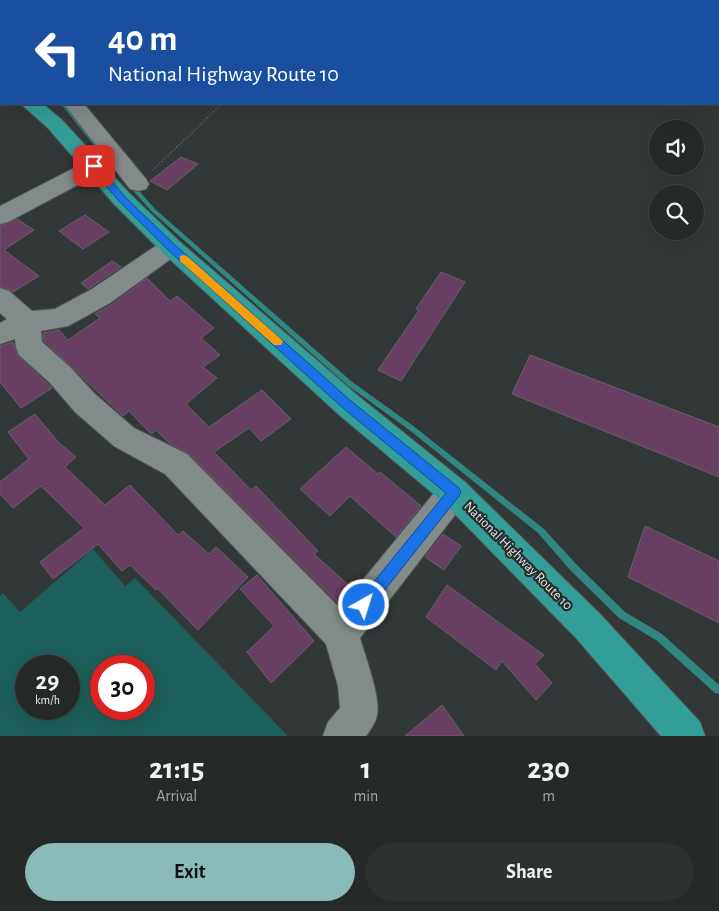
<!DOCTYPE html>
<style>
:root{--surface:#252a29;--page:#2d3231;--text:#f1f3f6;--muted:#a3a7a8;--line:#424646;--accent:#8bbbb9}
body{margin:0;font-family:"Alegreya Sans",sans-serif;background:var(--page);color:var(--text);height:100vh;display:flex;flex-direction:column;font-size:19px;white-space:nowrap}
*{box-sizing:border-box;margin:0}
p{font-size:16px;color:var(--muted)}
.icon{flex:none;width:28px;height:28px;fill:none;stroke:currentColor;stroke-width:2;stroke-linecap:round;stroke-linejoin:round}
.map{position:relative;height:736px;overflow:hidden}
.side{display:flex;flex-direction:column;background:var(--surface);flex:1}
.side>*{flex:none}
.guide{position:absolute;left:0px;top:0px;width:720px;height:105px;box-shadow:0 5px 20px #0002,0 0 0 1px var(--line);background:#1a4fa0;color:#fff;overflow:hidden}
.fabs{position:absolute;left:649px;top:120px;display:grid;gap:10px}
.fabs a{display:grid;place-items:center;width:55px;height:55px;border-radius:50%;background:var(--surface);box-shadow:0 5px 20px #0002,0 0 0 1px var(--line);font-size:25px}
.speed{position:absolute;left:15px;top:655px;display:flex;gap:10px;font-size:25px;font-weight:700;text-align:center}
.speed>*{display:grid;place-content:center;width:65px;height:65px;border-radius:50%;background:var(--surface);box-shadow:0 5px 20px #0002,0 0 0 1px var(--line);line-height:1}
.speed small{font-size:12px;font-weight:400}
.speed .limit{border:8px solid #d22;background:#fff;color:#111}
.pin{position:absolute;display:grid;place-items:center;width:42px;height:42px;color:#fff;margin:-21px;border-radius:10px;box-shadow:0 2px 8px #0006}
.me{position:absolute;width:55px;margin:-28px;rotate:39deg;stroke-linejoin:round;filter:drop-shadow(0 0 4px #0008)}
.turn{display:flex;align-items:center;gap:18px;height:105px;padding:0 25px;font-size:22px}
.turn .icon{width:65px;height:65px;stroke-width:2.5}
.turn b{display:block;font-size:35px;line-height:42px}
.eta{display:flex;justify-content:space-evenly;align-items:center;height:85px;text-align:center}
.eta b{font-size:30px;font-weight:600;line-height:35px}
.cta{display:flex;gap:10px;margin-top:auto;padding:10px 25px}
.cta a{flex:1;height:58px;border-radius:30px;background:var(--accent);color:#111;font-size:20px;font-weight:600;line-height:58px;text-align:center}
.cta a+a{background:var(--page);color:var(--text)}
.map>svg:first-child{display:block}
.green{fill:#1d5f5a;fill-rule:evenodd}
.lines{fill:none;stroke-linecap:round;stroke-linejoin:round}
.stream{fill:#318680;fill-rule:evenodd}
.building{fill:#693e63;stroke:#686267}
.minor-casing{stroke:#505756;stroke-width:2}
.highway-casing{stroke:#505756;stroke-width:2}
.path{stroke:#898f8e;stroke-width:2;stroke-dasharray:0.5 2.5;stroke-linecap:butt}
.minor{fill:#828b8a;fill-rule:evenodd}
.highway{fill:#339e97;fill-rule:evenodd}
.route{fill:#1a73e8;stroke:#114b97}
.slow{fill:#f59e0b}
.labels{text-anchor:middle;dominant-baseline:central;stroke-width:4.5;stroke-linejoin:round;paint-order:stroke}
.street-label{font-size:14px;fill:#e1e6e5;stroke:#272d2d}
</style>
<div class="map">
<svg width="719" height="736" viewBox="0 0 719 736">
<rect width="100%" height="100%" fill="#313837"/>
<!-- green -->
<path class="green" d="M 93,549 L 125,586 L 135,578 L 288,736 L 0,736 L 0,596 L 3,593 L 20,612 ZM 26,666 L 69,666 L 69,709 L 26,709 ZM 101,666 L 144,666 L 144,709 L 101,709 Z"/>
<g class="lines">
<!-- stream -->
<path class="stream" d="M 0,29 L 1,29 L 1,33 L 0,33 Z
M 61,104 L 65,104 L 108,156 L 108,158 L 104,158 Z
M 131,183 L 133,184 L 155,209 L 351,381 L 412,425 L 544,529 L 577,565 L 625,612 L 662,634 L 719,685 L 719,694 L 715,693 L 656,640 L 619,618 L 571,571 L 538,533 L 408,429 L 347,385 L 151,211 L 129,186 L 129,184 Z"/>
</g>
<!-- building -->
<path class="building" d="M 181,157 L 198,164 L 167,190 L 150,181 Z
M 85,215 L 109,232 L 83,249 L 59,231 Z
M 17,219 L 34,230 L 4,250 L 39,276 L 13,292 L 0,286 L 0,226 Z
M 112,261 L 121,267 L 88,289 L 81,283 Z
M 441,272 L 465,282 L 439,322 L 401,381 L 378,370 L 419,310 L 416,309 Z
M 147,278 L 170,301 L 177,296 L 214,328 L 201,338 L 220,355 L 203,367 L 217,378 L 186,404 L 209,427 L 262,390 L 291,419 L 261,441 L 249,428 L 214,452 L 251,490 L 256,486 L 318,551 L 314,554 L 353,589 L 340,605 L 188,453 L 169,443 L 156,430 L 151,434 L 129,411 L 123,416 L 44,341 L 43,333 L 59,330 L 68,340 L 100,318 L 95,314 L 111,305 Z
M 13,342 L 18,356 L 52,388 L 21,408 L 0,382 L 0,346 Z
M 530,355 L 719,427 L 719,477 L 512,394 Z
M 35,414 L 59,443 L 76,457 L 65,467 L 105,505 L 130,485 L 178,535 L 183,531 L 209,554 L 216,547 L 248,577 L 198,630 L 157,588 L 156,590 L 130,565 L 122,571 L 98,544 L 53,579 L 40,562 L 84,528 L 41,486 L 13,508 L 0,494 L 0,482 L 29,459 L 8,432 Z
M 346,447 L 378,474 L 380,472 L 421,506 L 396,537 L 350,496 L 330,516 L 300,489 Z
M 645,526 L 719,561 L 719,623 L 628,577 Z
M 443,534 L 461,546 L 444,570 L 425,557 Z
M 257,575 L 314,641 L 271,683 L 247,652 L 274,626 L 240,589 Z
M 447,585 L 544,655 L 535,664 L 552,683 L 536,700 L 502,661 L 496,670 L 426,617 Z
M 442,705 L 464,736 L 405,736 Z"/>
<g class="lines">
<defs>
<path id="minor" d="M 0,12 L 1,12 L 1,23 L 0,23 Z
M 64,104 L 84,104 L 146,179 L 149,184 L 146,189 L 138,191 L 130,189 Z
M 94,160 L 102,162 L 105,167 L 102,172 L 8,222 L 0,224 L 0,206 L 86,162 Z
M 171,238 L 179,241 L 183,247 L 179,253 L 110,303 L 68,326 L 41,331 L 42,342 L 70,367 L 95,394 L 134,428 L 187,454 L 340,608 L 443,482 L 454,478 L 465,482 L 470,492 L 465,502 L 360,638 C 365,656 381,698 377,715 C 376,723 370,730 366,736 L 323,736 L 328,722 L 340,708 L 338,686 L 326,644 L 165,474 L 114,446 L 75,412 L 50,383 L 19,355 L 16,347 L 15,339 L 0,344 L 0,323 L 7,319 L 0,313 L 0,288 L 9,291 L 32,311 L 55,309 L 92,289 L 163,241 Z"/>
<path id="highway" d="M 0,74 L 1,75 L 1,87 L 0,86 Z
M 21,104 L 43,104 L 62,120 L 130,194 L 179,241 L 357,395 L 465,482 L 600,614 L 700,722 L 705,736 L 661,736 L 576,638 L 443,502 L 337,413 L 163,253 L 114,204 L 48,128 Z"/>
</defs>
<!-- minor casing -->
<use href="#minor" class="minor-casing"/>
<!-- highway casing -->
<use href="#highway" class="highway-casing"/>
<!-- path -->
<path class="path" d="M 669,0 L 675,1
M 153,170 L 222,104"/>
<!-- minor -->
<use href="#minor" class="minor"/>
<!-- highway -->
<use href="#highway" class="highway"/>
</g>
<!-- route -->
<path class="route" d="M 91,164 L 98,164 L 125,197 L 175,245 L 351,401 L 459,488 L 461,492 L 459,496 L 369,610 L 364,613 L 359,610 L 357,605 L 359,600 L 446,493 L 343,408 L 168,250 L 119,201 L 91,169 Z"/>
<!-- slow -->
<path class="slow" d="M 183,255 L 187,256 L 281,339 L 283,342 L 281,345 L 274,345 L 180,261 L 180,256 Z"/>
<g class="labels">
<!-- street labels -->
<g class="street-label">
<text transform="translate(518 556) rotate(45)">National Highway Route 10</text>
</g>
</g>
</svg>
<div class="fabs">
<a><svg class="icon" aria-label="sound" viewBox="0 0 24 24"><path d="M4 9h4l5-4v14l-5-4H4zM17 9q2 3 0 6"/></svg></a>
<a><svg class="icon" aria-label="search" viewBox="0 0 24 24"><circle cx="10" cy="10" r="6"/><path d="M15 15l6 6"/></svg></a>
</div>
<div class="speed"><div>29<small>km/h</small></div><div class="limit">30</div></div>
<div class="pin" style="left:94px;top:166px;background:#d93025"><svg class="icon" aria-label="arrive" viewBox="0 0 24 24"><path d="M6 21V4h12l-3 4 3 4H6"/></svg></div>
<svg class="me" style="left:364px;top:605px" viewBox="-20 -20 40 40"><circle r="17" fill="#1a73e8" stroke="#fff" stroke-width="3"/><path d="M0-11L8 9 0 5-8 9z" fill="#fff"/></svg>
<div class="guide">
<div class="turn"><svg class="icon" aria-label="left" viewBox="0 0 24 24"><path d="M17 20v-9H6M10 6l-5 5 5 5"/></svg><div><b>40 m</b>National Highway Route 10</div></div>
</div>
</div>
<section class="side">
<div class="eta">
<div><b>21:15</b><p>Arrival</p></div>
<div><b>1</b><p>min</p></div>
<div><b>230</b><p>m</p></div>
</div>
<div class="cta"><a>Exit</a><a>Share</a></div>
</section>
